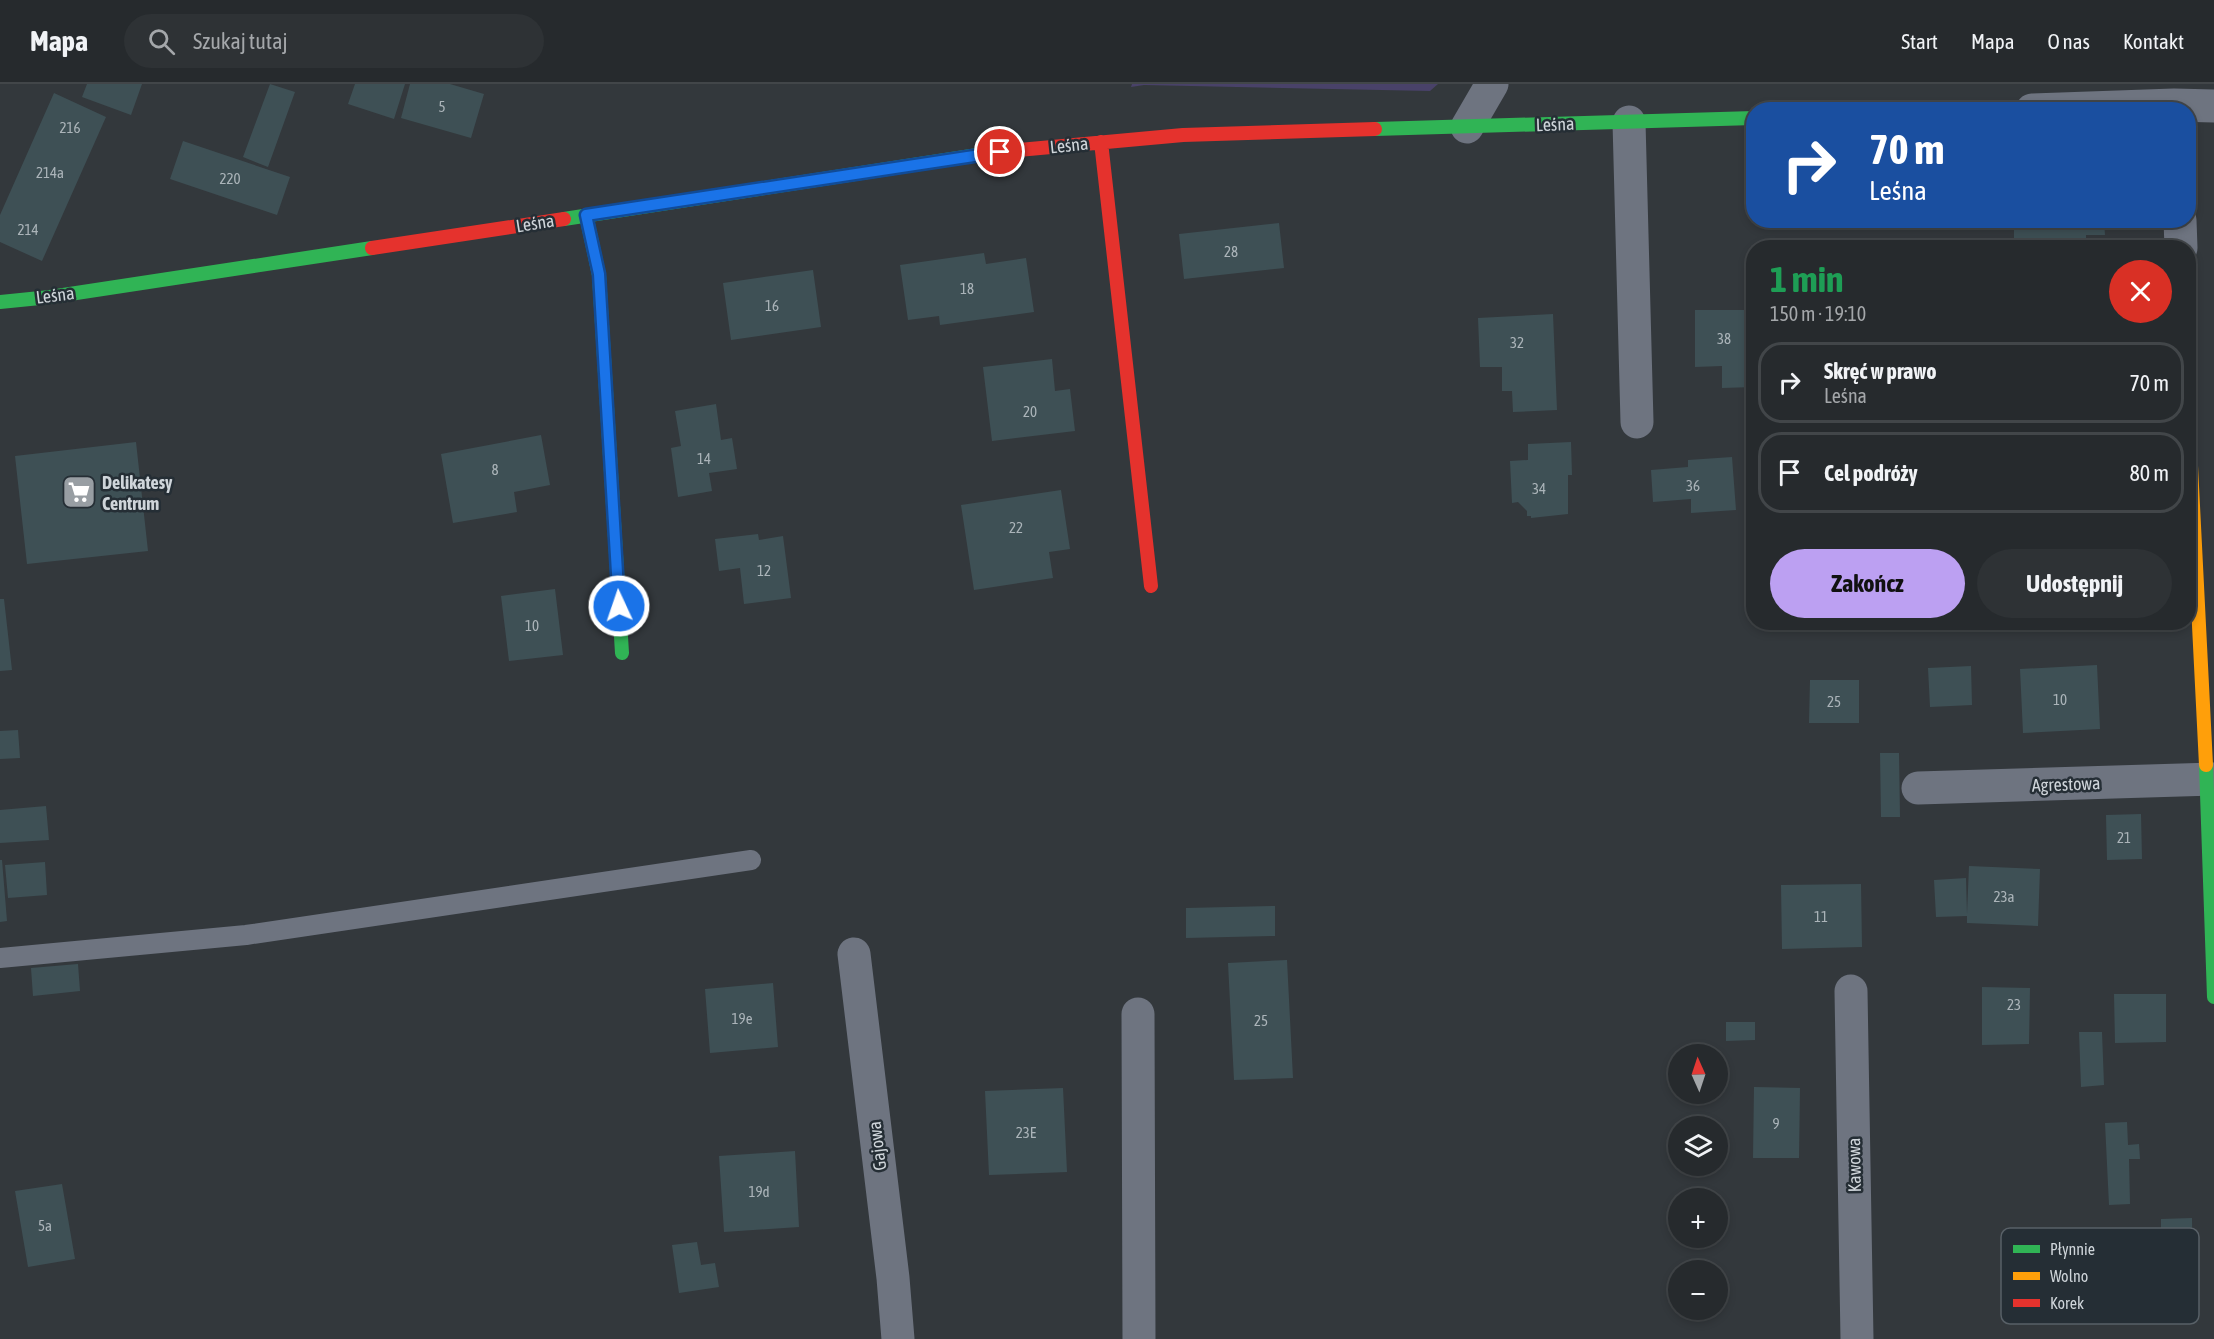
<!DOCTYPE html>
<html lang="pl">
<meta charset="utf-8">
<style>
:root{--surface:#262a2d;--page:#2e3235;--text:#f1f3f6;--muted:#a4a7aa;--line:#424649;--accent:#bca0f2}
body{margin:0;font-family:"Asap Condensed",sans-serif;background:var(--page);color:var(--text);height:100vh;display:flex;flex-direction:column;font-size:22px;white-space:nowrap}
*{box-sizing:border-box;margin:0}
p{font-size:20px;color:var(--muted)}
.icon{flex:none;width:33px;height:33px;fill:none;stroke:currentColor;stroke-width:2;stroke-linecap:round;stroke-linejoin:round}
.map{position:relative;flex:1;overflow:hidden}
.panel{position:absolute;left:1746px;top:156px;width:450px;height:390px;display:flex;flex-direction:column;background:var(--surface);border-radius:24px;box-shadow:0 3px 9px #0003,0 0 0 2px var(--line)}
.panel>*{flex:none}
.top-card{position:absolute;left:1746px;top:18px;width:450px;height:126px;border-radius:24px;box-shadow:0 3px 9px #0003,0 0 0 2px var(--line);background:#1a4fa0;color:#fff;overflow:hidden}
.needle{width:39px;rotate:357deg}
.controls{position:absolute;left:1668px;top:960px;display:grid;gap:12px}
.controls a{display:grid;place-items:center;width:60px;height:60px;border-radius:50%;background:var(--surface);box-shadow:0 3px 9px #0003,0 0 0 2px var(--line);font-size:30px}
.pin{position:absolute;display:grid;place-items:center;width:51px;height:51px;color:#fff;margin:-26px;border:3px solid #fff;border-radius:50%;box-shadow:0 2px 6px #0007}
.me{position:absolute;width:66px;margin:-33px;rotate:357deg;stroke-linejoin:round;filter:drop-shadow(0 0 4px #0008)}
.turn{display:flex;align-items:center;gap:21px;height:126px;padding:0 24px;font-size:27px}
.turn .icon{width:78px;height:78px;stroke-width:2.5}
.turn b{display:block;font-size:42px;line-height:51px}
.round{display:grid;place-items:center;flex:none;width:63px;height:63px;border-radius:32px;background:var(--page)}
.summary{display:flex;align-items:center;justify-content:space-between;height:102px;padding:0 24px}
h1{font-size:36px;font-weight:700;line-height:45px;color:#1e9e55}
.action{display:flex;gap:12px;margin-top:auto;padding:12px 24px}
.action a{flex:1;height:69px;border-radius:36px;background:var(--accent);color:#111;font-size:24px;font-weight:700;line-height:69px;text-align:center}
.action a+a{background:var(--page);color:var(--text)}
ul{padding:0;list-style:none}
li{display:flex;align-items:center;gap:18px;height:81px;margin:0 12px 9px;padding:0 12px;border:3px solid var(--line);border-radius:24px}
li div{flex:1}
li b{display:block;font-size:22px}
li em{font-style:normal}
header{display:flex;align-items:center;gap:36px;box-sizing:border-box;height:84px;padding:0 30px;background:var(--surface);border-bottom:2px solid var(--line)}
header strong{font-size:28px}
nav{display:flex;gap:33px;margin-inline-start:auto;font-size:21px}
.search{width:420px;height:54px;background:var(--page);display:flex;align-items:center;gap:15px;box-sizing:border-box;padding:0 21px;border-radius:33px;color:var(--muted);font-size:22px}
.map>svg:first-child{display:block}
.green{fill:#494269}
.building{fill:#3e5055}
.lines{fill:none;stroke-linecap:round;stroke-linejoin:round}
.lane{stroke:#6e7480;stroke-width:20}
.street{stroke:#6e7480;stroke-width:33}
.fast{stroke:#30b455;stroke-width:14}
.slow{stroke:#ff9f0a;stroke-width:14}
.jam{stroke:#e5322d;stroke-width:14}
.route-casing{stroke:#114b97;stroke-width:15}
.route{stroke:#1a73e8;stroke-width:10}
.labels{text-anchor:middle;dominant-baseline:central;stroke-width:5;stroke-linejoin:round;paint-order:stroke}
.number-label{font-size:15px;fill:#abb4b9}
.street-label{font-size:18px;fill:#cfd5da;stroke:#252e35}
.poi-label{font-size:18px;font-weight:bold;fill:#cfd5da;stroke:#252e35;text-anchor:start}
.key{fill:#252e35;stroke:#586067;stroke-width:1.5}
.key-label{font-size:16px;fill:#cfd5da}
</style>
<header>
<strong>Mapa</strong>
<div class="search"><svg class="icon" aria-label="search" viewBox="0 0 24 24"><circle cx="10" cy="10" r="6"/><path d="M15 15l6 6"/></svg>Szukaj tutaj</div>
<nav><a>Start</a><a>Mapa</a><a>O nas</a><a>Kontakt</a></nav>
</header>
<div class="map">
<svg width="2214" height="1255" viewBox="0 0 2214 1255">
<rect width="100%" height="100%" fill="#33383c"/>
<!-- green -->
<path class="green" d="M 1132,0 L 1438,0 L 1430,7 L 1144,1 L 1131,3 Z"/>
<!-- building -->
<path class="building" d="M 87,0 L 142,0 L 131,31 L 82,13 Z
M 270,0 L 295,8 L 268,83 L 243,73 Z
M 355,0 L 405,0 L 394,35 L 348,20 Z
M 410,0 L 450,0 L 484,10 L 471,54 L 401,34 Z
M 54,9 L 106,33 L 42,177 L 0,158 L 0,131 Z
M 183,57 L 290,93 L 277,131 L 170,95 Z
M 2014,136 L 2104,136 L 2105,151 L 2086,151 L 2086,164 L 2014,164 Z
M 1279,139 L 1284,184 L 1184,195 L 1179,150 Z
M 984,169 L 986,180 L 1026,174 L 1034,228 L 940,241 L 939,232 L 908,236 L 900,181 Z
M 813,186 L 821,243 L 731,256 L 723,199 Z
M 1695,226 L 1754,226 L 1754,303 L 1722,304 L 1722,282 L 1695,283 Z
M 1553,230 L 1557,326 L 1513,328 L 1512,307 L 1502,307 L 1502,283 L 1480,283 L 1478,234 Z
M 1052,275 L 1055,307 L 1070,305 L 1075,347 L 992,357 L 983,283 Z
M 716,320 L 721,356 L 732,354 L 737,385 L 709,389 L 712,407 L 678,413 L 671,364 L 681,362 L 675,327 Z
M 541,351 L 550,401 L 514,408 L 517,428 L 453,439 L 441,370 Z
M 136,358 L 148,467 L 27,480 L 15,372 Z
M 1571,358 L 1572,391 L 1568,391 L 1568,430 L 1531,434 L 1531,432 L 1527,432 L 1527,427 L 1518,418 L 1512,419 L 1510,377 L 1528,376 L 1528,360 Z
M 1732,373 L 1736,426 L 1691,429 L 1691,415 L 1653,418 L 1651,386 L 1688,383 L 1688,376 Z
M 1061,406 L 1070,465 L 1049,468 L 1053,494 L 974,506 L 961,421 Z
M 758,450 L 759,456 L 783,452 L 791,514 L 744,520 L 740,484 L 719,487 L 715,455 Z
M 555,505 L 563,571 L 509,577 L 501,512 Z
M 0,515 L 4,515 L 12,586 L 0,587 Z
M 2097,581 L 2100,645 L 2023,649 L 2020,585 Z
M 1971,582 L 1972,621 L 1930,623 L 1928,584 Z
M 1810,596 L 1859,596 L 1859,639 L 1809,639 Z
M 18,646 L 20,674 L 0,675 L 0,647 Z
M 1880,669 L 1899,669 L 1900,733 L 1881,733 Z
M 46,722 L 49,756 L 0,759 L 0,726 Z
M 2141,730 L 2142,775 L 2107,776 L 2106,731 Z
M 0,776 L 2,776 L 7,837 L 0,838 Z
M 45,778 L 47,811 L 8,814 L 5,781 Z
M 1969,782 L 2040,785 L 2038,842 L 1967,839 L 1967,832 L 1936,833 L 1934,796 L 1966,794 L 1967,830 Z
M 1861,800 L 1862,863 L 1782,865 L 1781,801 Z
M 1275,822 L 1275,852 L 1186,854 L 1186,824 Z
M 1287,876 L 1293,994 L 1234,996 L 1228,879 Z
M 78,880 L 80,907 L 33,912 L 31,884 Z
M 773,899 L 778,963 L 710,969 L 705,905 Z
M 1982,903 L 2030,904 L 2029,960 L 1982,961 Z
M 2114,910 L 2166,910 L 2166,958 L 2115,959 Z
M 1726,938 L 1755,938 L 1755,956 L 1726,957 Z
M 2079,948 L 2102,948 L 2104,1001 L 2081,1003 Z
M 1754,1003 L 1800,1004 L 1799,1074 L 1753,1074 Z
M 1063,1004 L 1067,1088 L 989,1091 L 985,1007 Z
M 2127,1038 L 2128,1061 L 2139,1060 L 2140,1075 L 2129,1075 L 2130,1120 L 2109,1121 L 2105,1039 Z
M 795,1067 L 799,1143 L 724,1148 L 719,1072 Z
M 62,1100 L 75,1175 L 28,1183 L 15,1107 Z
M 2192,1134 L 2193,1216 L 2161,1216 L 2161,1206 L 2117,1207 L 2116,1149 L 2161,1148 L 2161,1135 Z
M 697,1158 L 701,1181 L 715,1179 L 719,1203 L 679,1209 L 672,1161 Z"/>
<g class="lines">
<!-- lane -->
<path class="lane" d="M 0,874 L 246,851 L 751,776"/>
<!-- street -->
<path class="street" d="M 2032,26 L 2174,21 L 2214,22
M 1629,38 L 1637,338
M 1467,43 L 1492,0
M 2180,136 L 2181,164
M 1918,704 L 2214,695
M 854,870 L 893,1194 L 898,1255
M 1851,907 L 1857,1255
M 1138,930 L 1139,1255"/>
<!-- fast -->
<path class="fast" d="M 1375,45 L 1754,34
M 586,131 L 599,191 L 622,569
M 564,135 L 997,68
M 0,218 L 50,213 L 372,164
M 2206,681 L 2214,913"/>
<!-- slow -->
<path class="slow" d="M 2188,322 L 2206,681"/>
<!-- jam -->
<path class="jam" d="M 1101,58 L 1151,502
M 997,68 L 1183,51 L 1375,45
M 372,164 L 564,135"/>
</g>
<g class="lines">
<defs>
<path id="route" d="M 619,522 L 599,190 L 586,131 L 1000,68"/>
</defs>
<!-- route casing -->
<use href="#route" class="route-casing"/>
<!-- route -->
<use href="#route" class="route"/>
</g>
<!-- icons -->
<defs>
<symbol id="supermarket-square" viewBox="-11 -11 22 22"><rect x="-9" y="-9" width="18" height="18" rx="4" fill="#989ea3" stroke="#252e35"/><path d="M-6-5.5h2.5l.6 2H6L4.5 2H-2.5L-4.4-4H-6ZM-1.5 3.2a1.3 1.3 0 1 0 .1 0ZM3 3.2a1.3 1.3 0 1 0 .1 0Z" fill="#fff"/></symbol>
</defs>
<g fill-rule="evenodd">
<use href="#supermarket-square" x="60" y="389" width="38" height="38"/>
</g>
<g class="labels">
<!-- number labels -->
<g class="number-label">
<text x="442" y="22">5</text>
<text x="70" y="43">216</text>
<text x="50" y="88">214a</text>
<text x="230" y="94">220</text>
<text x="28" y="145">214</text>
<text x="1231" y="167">28</text>
<text x="967" y="204">18</text>
<text x="772" y="221">16</text>
<text x="1724" y="254">38</text>
<text x="1517" y="258">32</text>
<text x="1030" y="327">20</text>
<text x="704" y="374">14</text>
<text x="495" y="385">8</text>
<text x="1693" y="401">36</text>
<text x="1539" y="404">34</text>
<text x="1016" y="443">22</text>
<text x="764" y="486">12</text>
<text x="532" y="541">10</text>
<text x="2060" y="615">10</text>
<text x="1834" y="617">25</text>
<text x="2124" y="753">21</text>
<text x="2004" y="812">23a</text>
<text x="1821" y="832">11</text>
<text x="2014" y="920">23</text>
<text x="742" y="934">19e</text>
<text x="1261" y="936">25</text>
<text x="1776" y="1039">9</text>
<text x="1026" y="1048">23E</text>
<text x="759" y="1107">19d</text>
<text x="45" y="1141">5a</text>
</g>
<!-- street labels -->
<g class="street-label">
<text transform="translate(1555 40) rotate(-2)">Leśna</text>
<text transform="translate(1069 61) rotate(-6)">Leśna</text>
<text transform="translate(535 139) rotate(-9)">Leśna</text>
<text transform="translate(55 211) rotate(-7)">Leśna</text>
<text transform="translate(2066 700) rotate(-2)">Agrestowa</text>
<text transform="translate(877 1062) rotate(-97)">Gajowa</text>
<text transform="translate(1854 1081) rotate(-91)">Kawowa</text>
</g>
<!-- poi labels -->
<g class="poi-label">
<text x="102" y="398">Delikatesy<tspan x="102" dy="21">Centrum</tspan></text>
</g>
</g>
<!-- legend -->
<rect x="2001" y="1144" width="198" height="96" rx="9" class="key"/>
<rect x="2013" y="1161" width="27" height="8" fill="#30b455"/>
<rect x="2013" y="1188" width="27" height="8" fill="#ff9f0a"/>
<rect x="2013" y="1215" width="27" height="8" fill="#e5322d"/>
<g class="key-label">
<text x="2050" y="1171">Płynnie</text>
<text x="2050" y="1198">Wolno</text>
<text x="2050" y="1225">Korek</text>
</g>
</svg>
<div class="controls">
<a><svg class="needle" viewBox="-14 -14 28 28"><path d="M0-13l5 13h-10z" fill="#e53935"/><path d="M0 13l5-13h-10z" fill="#a4a7aa"/></svg></a>
<a><svg class="icon" aria-label="layers" viewBox="0 0 24 24"><path d="M12 4l9 5-9 5-9-5zM3 14l9 5 9-5"/></svg></a>
<a>+</a>
<a>−</a>
</div>
<div class="pin" style="left:1000px;top:68px;background:#d93025"><svg class="icon" aria-label="arrive" viewBox="0 0 24 24"><path d="M6 21V4h12l-3 4 3 4H6"/></svg></div>
<svg class="me" style="left:619px;top:522px" viewBox="-20 -20 40 40"><circle r="17" fill="#1a73e8" stroke="#fff" stroke-width="3"/><path d="M0-11L8 9 0 5-8 9z" fill="#fff"/></svg>
<div class="top-card">
<div class="turn"><svg class="icon" aria-label="right" viewBox="0 0 24 24"><path d="M7 20v-9h11M14 6l5 5-5 5"/></svg><div><b>70 m</b>Leśna</div></div>
</div>
<section class="panel">
<div class="summary"><div><h1>1 min</h1><p>150 m · 19:10</p></div><a class="round" style="background:#d93025;color:#fff"><svg class="icon" aria-label="close" viewBox="0 0 24 24"><path d="M6 6l12 12M18 6L6 18"/></svg></a></div>
<ul>
<li><svg class="icon" aria-label="right" viewBox="0 0 24 24"><path d="M7 20v-9h11M14 6l5 5-5 5"/></svg><div><b>Skręć w prawo</b><p>Leśna</p></div><em>70 m</em></li>
<li><svg class="icon" aria-label="arrive" viewBox="0 0 24 24"><path d="M6 21V4h12l-3 4 3 4H6"/></svg><div><b>Cel podróży</b></div><em>80 m</em></li>
</ul>
<div class="action"><a>Zakończ</a><a>Udostępnij</a></div>
</section>
</div>
